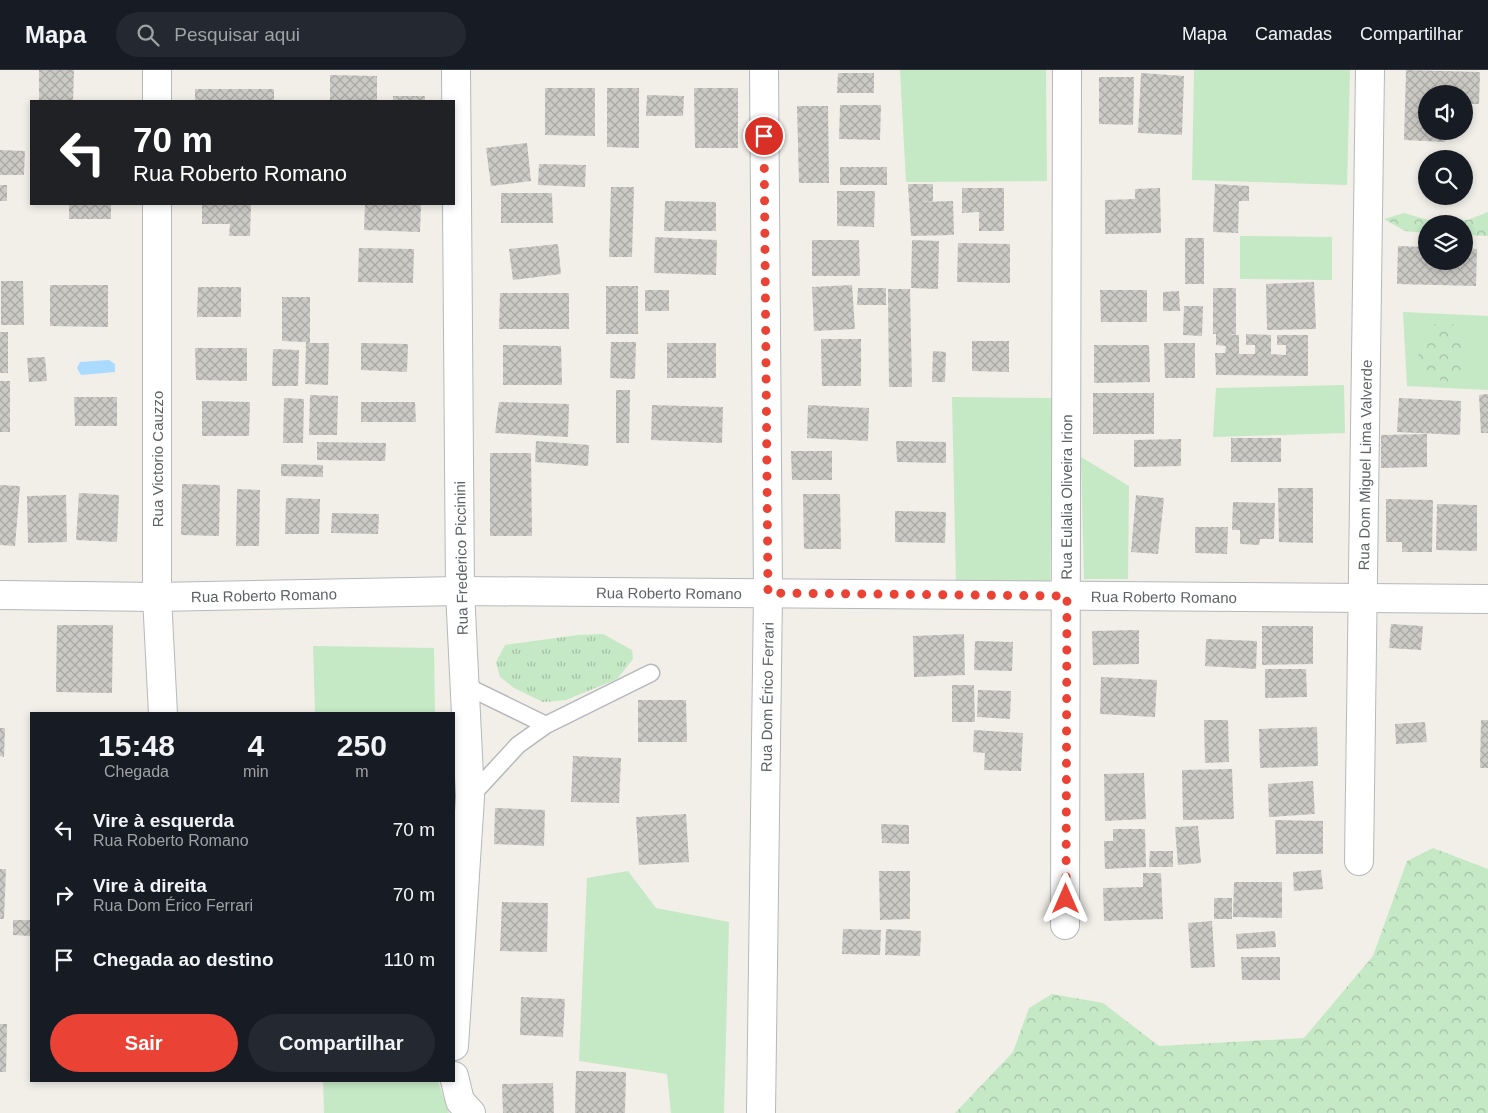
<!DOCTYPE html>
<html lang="pt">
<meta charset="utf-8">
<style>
:root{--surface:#171b24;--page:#242831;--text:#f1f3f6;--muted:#9ea1a6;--line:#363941;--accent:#ea4335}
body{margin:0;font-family:Arial,sans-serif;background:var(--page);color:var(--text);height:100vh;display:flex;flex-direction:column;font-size:19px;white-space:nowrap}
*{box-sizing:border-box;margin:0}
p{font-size:16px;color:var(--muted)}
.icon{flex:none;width:28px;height:28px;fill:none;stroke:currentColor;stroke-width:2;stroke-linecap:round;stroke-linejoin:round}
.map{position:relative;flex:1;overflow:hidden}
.details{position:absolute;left:30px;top:642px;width:425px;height:370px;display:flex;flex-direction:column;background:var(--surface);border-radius:0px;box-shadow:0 2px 8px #0003}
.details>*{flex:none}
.banner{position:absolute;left:30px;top:30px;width:425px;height:105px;border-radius:0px;box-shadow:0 2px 8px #0003;background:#202124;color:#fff;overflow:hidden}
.buttons{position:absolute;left:1418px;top:15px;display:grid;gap:10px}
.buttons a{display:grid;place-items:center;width:55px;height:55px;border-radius:50%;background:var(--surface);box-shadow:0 2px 8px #0003;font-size:25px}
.pin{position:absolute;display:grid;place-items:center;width:42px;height:42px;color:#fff;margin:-21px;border:2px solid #fff;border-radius:50%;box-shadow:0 1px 5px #0007}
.me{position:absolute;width:55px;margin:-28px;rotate:0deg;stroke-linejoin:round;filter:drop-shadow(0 0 4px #0008)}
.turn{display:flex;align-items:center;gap:18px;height:105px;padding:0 20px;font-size:22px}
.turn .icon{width:65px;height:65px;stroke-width:2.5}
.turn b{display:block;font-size:35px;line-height:42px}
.eta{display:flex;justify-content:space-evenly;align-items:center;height:85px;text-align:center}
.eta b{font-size:30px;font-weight:600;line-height:35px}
.cta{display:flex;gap:10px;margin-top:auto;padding:10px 20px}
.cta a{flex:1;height:58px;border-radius:30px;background:var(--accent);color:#fff;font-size:20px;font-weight:600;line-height:58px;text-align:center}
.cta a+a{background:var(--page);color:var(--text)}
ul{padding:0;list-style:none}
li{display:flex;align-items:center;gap:15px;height:65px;padding:0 20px}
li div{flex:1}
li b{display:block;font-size:19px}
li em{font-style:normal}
header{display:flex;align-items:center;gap:30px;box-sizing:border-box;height:70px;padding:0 25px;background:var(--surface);border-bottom:1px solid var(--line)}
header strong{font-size:24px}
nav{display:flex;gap:28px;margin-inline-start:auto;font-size:18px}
.search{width:350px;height:45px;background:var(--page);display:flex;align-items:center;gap:12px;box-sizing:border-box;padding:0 18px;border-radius:28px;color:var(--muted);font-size:19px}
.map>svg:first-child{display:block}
.grass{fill:#c5e8c5}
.forest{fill:url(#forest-crowns)}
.park{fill:url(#park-tufts)}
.water{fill:#aadaff}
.building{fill:url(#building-cross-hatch)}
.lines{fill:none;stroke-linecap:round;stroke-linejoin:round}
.lane-casing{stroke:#b5b8bc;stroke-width:19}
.street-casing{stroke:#b5b8bc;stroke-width:30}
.lane{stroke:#fff;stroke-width:16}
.street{stroke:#fff;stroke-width:28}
.route{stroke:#ea4335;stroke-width:9;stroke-dasharray:0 16.2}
.labels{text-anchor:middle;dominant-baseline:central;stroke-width:4;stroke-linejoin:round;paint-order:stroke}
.street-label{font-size:15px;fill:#5f6368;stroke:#fff}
</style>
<header>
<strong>Mapa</strong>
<div class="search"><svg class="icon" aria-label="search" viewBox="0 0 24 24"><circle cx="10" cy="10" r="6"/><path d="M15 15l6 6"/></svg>Pesquisar aqui</div>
<nav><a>Mapa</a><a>Camadas</a><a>Compartilhar</a></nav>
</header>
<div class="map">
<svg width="1488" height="1043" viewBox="0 0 1488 1043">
<defs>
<pattern id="forest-crowns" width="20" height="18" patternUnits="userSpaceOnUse" patternTransform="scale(1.25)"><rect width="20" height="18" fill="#c5e8c5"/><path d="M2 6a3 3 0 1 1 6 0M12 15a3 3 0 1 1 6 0" fill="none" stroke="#a3c0a4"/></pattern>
<pattern id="park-tufts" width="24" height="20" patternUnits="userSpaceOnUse" patternTransform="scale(1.25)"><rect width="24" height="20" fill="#c5e8c5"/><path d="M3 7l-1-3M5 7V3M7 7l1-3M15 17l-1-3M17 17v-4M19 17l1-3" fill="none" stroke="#a3c0a4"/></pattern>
<pattern id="building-cross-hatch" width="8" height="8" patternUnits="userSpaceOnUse" patternTransform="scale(1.25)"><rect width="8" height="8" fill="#cccac5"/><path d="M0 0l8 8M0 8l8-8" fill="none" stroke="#a9a8a4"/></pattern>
</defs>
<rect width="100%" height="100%" fill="#f1efe8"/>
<!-- grass -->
<path class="grass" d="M 900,0 L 1046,0 L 1047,111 L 906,112 Z
M 1194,0 L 1350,0 L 1347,115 L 1192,110 Z
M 1240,166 L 1332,167 L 1332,210 L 1240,209 Z
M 1403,242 L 1488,246 L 1488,320 L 1407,316 Z
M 1344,315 L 1345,363 L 1213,367 L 1216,318 Z
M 952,327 L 1053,328 L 1050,511 L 956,512 Z
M 1081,387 L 1129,416 L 1128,509 L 1084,509 Z
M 313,576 L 434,578 L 435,644 L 315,644 Z
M 628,801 L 656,838 L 729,852 L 724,1043 L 671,1043 L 667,1004 L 579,991 L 587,808 Z
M 323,1011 L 438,1011 L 449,1043 L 324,1043 Z"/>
<!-- forest -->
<path class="forest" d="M 1488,142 L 1488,166 L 1464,165 L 1464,154 L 1426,154 L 1426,163 L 1405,161 L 1384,149 L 1404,143 L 1432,151 L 1468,150 Z
M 1433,254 L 1457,254 L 1463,262 L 1463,314 L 1444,313 L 1418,293 L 1419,274 L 1434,261 Z
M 1433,778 L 1488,799 L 1488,1043 L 955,1043 L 1013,982 L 1029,938 L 1052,924 L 1103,933 L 1159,976 L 1304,968 L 1373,886 L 1407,791 Z"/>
<!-- park -->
<path class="park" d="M 603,564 L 632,580 L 633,589 L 617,609 L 566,630 L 543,632 L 514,618 L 500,607 L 496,592 L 505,575 L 578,565 Z"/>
<!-- water -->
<path class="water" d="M 109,290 L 115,294 L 115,302 L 81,305 L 77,298 L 80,292 Z"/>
<!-- building -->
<path class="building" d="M 39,0 L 74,0 L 73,31 L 39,31 Z
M 1406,0 L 1480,2 L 1479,34 L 1464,34 L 1464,24 L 1426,24 L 1426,61 L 1445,61 L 1445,72 L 1404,70 Z
M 838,3 L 874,3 L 874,23 L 837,23 Z
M 1141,3 L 1184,6 L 1182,65 L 1138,63 Z
M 330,5 L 377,6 L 377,31 L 330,31 Z
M 1099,7 L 1134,7 L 1133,55 L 1099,54 Z
M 545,18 L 595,18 L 595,66 L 545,65 Z
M 607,18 L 639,18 L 639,78 L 607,77 Z
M 694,18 L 738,18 L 738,78 L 695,78 Z
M 195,19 L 274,19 L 274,31 L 195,31 Z
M 647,25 L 684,26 L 683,46 L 646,46 Z
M 393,26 L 425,26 L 425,31 L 393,31 Z
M 840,35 L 881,35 L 880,70 L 839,69 Z
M 797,36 L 828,36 L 829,113 L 799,113 Z
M 527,73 L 531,111 L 491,116 L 486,78 Z
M 0,80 L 25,81 L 24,105 L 0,105 Z
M 539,94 L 586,95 L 585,117 L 538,115 Z
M 840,97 L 887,97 L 887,115 L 840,115 Z
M 908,114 L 933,114 L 933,131 L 919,132 L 953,131 L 954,165 L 911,166 Z
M 1215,114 L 1249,116 L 1249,131 L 1239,131 L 1238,163 L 1213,162 Z
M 0,115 L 7,115 L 7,131 L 0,131 Z
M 611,117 L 634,117 L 632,187 L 609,187 Z
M 962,118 L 1004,118 L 1004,161 L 979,161 L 979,142 L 962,143 Z
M 1160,118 L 1161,163 L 1105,164 L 1105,130 L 1135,129 L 1135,119 Z
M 837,121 L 875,121 L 874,157 L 837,156 Z
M 501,123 L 552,123 L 553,153 L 501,153 Z
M 665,131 L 716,132 L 716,161 L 664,161 Z
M 69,134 L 111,134 L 111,149 L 69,149 Z
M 202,134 L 251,134 L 250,166 L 229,166 L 230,154 L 202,154 Z
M 365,134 L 421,134 L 420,162 L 364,160 Z
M 655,167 L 717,170 L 716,205 L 654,203 Z
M 1185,168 L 1204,168 L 1204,214 L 1185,214 Z
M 812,170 L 859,170 L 860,206 L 812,206 Z
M 912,170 L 939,171 L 938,219 L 911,218 Z
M 958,173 L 1010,174 L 1010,213 L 957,212 Z
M 558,174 L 561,204 L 513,210 L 509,179 Z
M 1398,176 L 1426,177 L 1426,191 L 1464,191 L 1464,178 L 1477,179 L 1476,216 L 1397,214 Z
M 359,178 L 414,179 L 413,213 L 358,212 Z
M 1,211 L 23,211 L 24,255 L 1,255 Z
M 1314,212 L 1316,259 L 1267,260 L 1266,214 Z
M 50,215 L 108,215 L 108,257 L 50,256 Z
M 852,215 L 855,259 L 814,261 L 812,217 Z
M 606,216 L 638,216 L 638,264 L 606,264 Z
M 198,217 L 241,217 L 241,247 L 197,247 Z
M 858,218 L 886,218 L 886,235 L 857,235 Z
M 1213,218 L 1236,218 L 1236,264 L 1228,264 L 1239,265 L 1239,284 L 1255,284 L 1255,275 L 1246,275 L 1246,264 L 1271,265 L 1271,284 L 1286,285 L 1286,275 L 1277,275 L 1277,265 L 1308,265 L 1308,306 L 1216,305 L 1215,283 L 1225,283 L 1226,276 L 1216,275 L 1216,264 L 1213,264 Z
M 888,219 L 910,219 L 912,317 L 889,317 Z
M 645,220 L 669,220 L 669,241 L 645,241 Z
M 1100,220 L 1147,220 L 1147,252 L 1101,252 Z
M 1179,221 L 1180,241 L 1163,241 L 1163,222 Z
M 500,223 L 569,223 L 569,259 L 499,259 Z
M 282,227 L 310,227 L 310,273 L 329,273 L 328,315 L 305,314 L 306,272 L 282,271 Z
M 1184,236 L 1203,236 L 1202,266 L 1183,265 Z
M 0,262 L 8,262 L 8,303 L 0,303 Z
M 821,269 L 861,269 L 861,316 L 822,316 Z
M 972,271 L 1009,271 L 1009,302 L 972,301 Z
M 611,272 L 636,272 L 635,309 L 610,308 Z
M 361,273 L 408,274 L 407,302 L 361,300 Z
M 667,273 L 716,273 L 716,308 L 667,308 Z
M 1164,273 L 1195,273 L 1195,308 L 1165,308 Z
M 503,275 L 561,276 L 562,315 L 503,315 Z
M 1094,275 L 1149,275 L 1150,312 L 1094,313 Z
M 195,278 L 247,278 L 247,311 L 196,310 Z
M 273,279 L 299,280 L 298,316 L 272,316 Z
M 933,281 L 946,282 L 945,312 L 932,312 Z
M 45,287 L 47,311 L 29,312 L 27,288 Z
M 0,311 L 10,311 L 10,362 L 0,362 Z
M 616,320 L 630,320 L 629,373 L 616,373 Z
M 1093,323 L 1154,323 L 1154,364 L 1093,364 Z
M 1488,324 L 1488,363 L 1481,363 L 1479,325 Z
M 310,325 L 338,326 L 337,365 L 309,365 Z
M 74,327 L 117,327 L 117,356 L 75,356 Z
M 284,328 L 304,329 L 303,373 L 283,373 Z
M 1399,328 L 1461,331 L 1460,365 L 1397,362 Z
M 202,331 L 250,332 L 249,366 L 202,366 Z
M 361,332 L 415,332 L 416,352 L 361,352 Z
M 499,332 L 569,334 L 568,367 L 495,363 Z
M 652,335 L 723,337 L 722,373 L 651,370 Z
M 808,335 L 869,338 L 868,371 L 807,368 Z
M 1427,364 L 1427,397 L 1381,398 L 1381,365 Z
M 1231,368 L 1281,368 L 1281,392 L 1231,392 Z
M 1181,369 L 1181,396 L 1134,397 L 1134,370 Z
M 536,371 L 589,375 L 588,396 L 535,392 Z
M 896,371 L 946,372 L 946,393 L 897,392 Z
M 317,372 L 386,373 L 385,391 L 317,390 Z
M 791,381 L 832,381 L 832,410 L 792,410 Z
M 490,383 L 531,383 L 532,466 L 490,466 Z
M 281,394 L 323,395 L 323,407 L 281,406 Z
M 182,414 L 220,415 L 219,466 L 181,465 Z
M 0,415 L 20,416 L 15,476 L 0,475 Z
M 1278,418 L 1313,418 L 1313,473 L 1279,472 Z
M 237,419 L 260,420 L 259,476 L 236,476 Z
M 79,423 L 119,425 L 117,472 L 76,470 Z
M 803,424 L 840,424 L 841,479 L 804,479 Z
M 66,425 L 67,472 L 28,473 L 27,426 Z
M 1136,425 L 1164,428 L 1158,484 L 1131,482 Z
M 286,428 L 320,429 L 319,464 L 285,464 Z
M 1386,429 L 1433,430 L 1432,482 L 1402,482 L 1402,472 L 1386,472 Z
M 1233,432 L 1275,433 L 1274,469 L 1260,469 L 1259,475 L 1240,474 L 1240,460 L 1232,460 Z
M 1437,434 L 1477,435 L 1477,481 L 1436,480 Z
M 895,441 L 946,442 L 945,473 L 895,472 Z
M 332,443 L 379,444 L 378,464 L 331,463 Z
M 1195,457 L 1228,457 L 1227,484 L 1195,483 Z
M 1391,554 L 1423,556 L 1421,580 L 1389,578 Z
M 57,555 L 113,555 L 112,623 L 56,622 Z
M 1262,556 L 1313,556 L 1313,594 L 1262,595 Z
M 1139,560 L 1139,594 L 1093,595 L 1092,561 Z
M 964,564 L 965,605 L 914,607 L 913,566 Z
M 1206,569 L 1257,571 L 1256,599 L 1205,596 Z
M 975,571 L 1013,572 L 1012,601 L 974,600 Z
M 1265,599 L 1306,599 L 1307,627 L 1265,628 Z
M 1101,607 L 1157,610 L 1155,647 L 1100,644 Z
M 952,615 L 974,615 L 975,652 L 952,652 Z
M 978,620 L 1011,621 L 1010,649 L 977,647 Z
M 638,630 L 686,630 L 687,672 L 638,672 Z
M 1204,650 L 1228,650 L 1229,692 L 1205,693 Z
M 1481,650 L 1488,650 L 1488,698 L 1480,698 Z
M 1425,652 L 1427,672 L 1396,674 L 1395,654 Z
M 1317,657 L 1318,696 L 1260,698 L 1259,659 Z
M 0,658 L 5,658 L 4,687 L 0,686 Z
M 974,660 L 1023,663 L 1021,701 L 984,700 L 985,683 L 973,682 Z
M 573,686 L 621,688 L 619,733 L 571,732 Z
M 1232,699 L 1234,749 L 1183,750 L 1182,700 Z
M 1144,703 L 1146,749 L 1105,751 L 1104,704 Z
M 1313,711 L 1315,744 L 1269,747 L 1268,714 Z
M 495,738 L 545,740 L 544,776 L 494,774 Z
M 686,744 L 689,792 L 639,795 L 636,747 Z
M 1275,750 L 1323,751 L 1323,784 L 1276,784 Z
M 881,754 L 909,755 L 909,774 L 882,773 Z
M 1198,756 L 1201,793 L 1178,795 L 1175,757 Z
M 1113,759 L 1145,759 L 1146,797 L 1105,799 L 1104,771 L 1113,771 Z
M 1150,781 L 1173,781 L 1173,797 L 1149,797 Z
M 0,799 L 6,799 L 4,849 L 0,849 Z
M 1321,800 L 1323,819 L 1294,821 L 1293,802 Z
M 879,801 L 910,801 L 910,849 L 880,850 Z
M 1143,803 L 1161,803 L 1163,849 L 1104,851 L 1103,818 L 1143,817 Z
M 1234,812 L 1282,812 L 1282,848 L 1233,847 Z
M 1214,828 L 1232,828 L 1232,849 L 1214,849 Z
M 502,832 L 548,833 L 547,882 L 500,881 Z
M 13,850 L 31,850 L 31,866 L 13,865 Z
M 1212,851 L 1215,897 L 1191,898 L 1188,853 Z
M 843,859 L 881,860 L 880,885 L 842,884 Z
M 886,859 L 921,861 L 920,886 L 885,885 Z
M 1275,861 L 1276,877 L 1237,879 L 1236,864 Z
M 1241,887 L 1280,887 L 1280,910 L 1242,910 Z
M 521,927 L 565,929 L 563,967 L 520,965 Z
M 0,954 L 7,954 L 6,1002 L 0,1002 Z
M 576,1001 L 626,1002 L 625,1043 L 575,1043 Z
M 553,1013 L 554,1043 L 503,1043 L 502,1014 Z"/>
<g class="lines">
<defs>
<path id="lane" d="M 464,615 L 546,655 L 518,675 L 470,727
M 546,655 L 651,603"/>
<g id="street">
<path d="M 157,31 L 157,0"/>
<path d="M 157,134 L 157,527 L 163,644"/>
<path id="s1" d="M 0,525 L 157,527 L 460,521 L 1488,529"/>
<path id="s2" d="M 1359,791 L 1370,0"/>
<path id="s3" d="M 1065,855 L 1067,0"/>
<path d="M 454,976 L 470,727 L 460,521 L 456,0"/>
<path d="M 454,1006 L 460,1031 L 471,1043"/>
<path id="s4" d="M 761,1043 L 768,523 L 764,0"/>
</g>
</defs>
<!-- lane casing -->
<use href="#lane" class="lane-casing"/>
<!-- street casing -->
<use href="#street" class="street-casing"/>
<!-- lane -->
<use href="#lane" class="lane"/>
<!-- street -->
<use href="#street" class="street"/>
</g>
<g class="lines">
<!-- route -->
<path class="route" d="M 764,66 L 768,523 L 1067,526 L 1066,829"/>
</g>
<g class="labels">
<!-- street labels -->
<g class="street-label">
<text transform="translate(157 389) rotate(-90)">Rua Victorio Cauzzo</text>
<text stroke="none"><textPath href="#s2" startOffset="396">Rua Dom Miguel Lima Valverde</textPath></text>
<text stroke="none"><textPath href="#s3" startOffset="428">Rua Eulalia Oliveira Irion</textPath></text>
<text transform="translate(461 488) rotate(-91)">Rua Frederico Piccinini</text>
<text stroke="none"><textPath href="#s1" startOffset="669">Rua Roberto Romano</textPath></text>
<text stroke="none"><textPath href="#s1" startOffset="264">Rua Roberto Romano</textPath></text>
<text stroke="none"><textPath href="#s1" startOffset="1164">Rua Roberto Romano</textPath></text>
<text stroke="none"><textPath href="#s4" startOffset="416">Rua Dom Érico Ferrari</textPath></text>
</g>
</g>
</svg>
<div class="buttons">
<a><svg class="icon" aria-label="sound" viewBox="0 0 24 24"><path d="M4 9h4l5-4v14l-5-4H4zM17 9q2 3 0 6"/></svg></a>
<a><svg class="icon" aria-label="search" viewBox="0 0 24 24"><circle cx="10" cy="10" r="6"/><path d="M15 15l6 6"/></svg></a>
<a><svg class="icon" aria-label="layers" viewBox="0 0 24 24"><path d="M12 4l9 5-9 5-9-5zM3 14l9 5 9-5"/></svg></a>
</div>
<div class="pin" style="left:764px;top:66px;background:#d93025"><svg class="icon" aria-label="arrive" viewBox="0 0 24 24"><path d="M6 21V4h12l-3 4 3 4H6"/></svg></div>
<svg class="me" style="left:1066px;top:829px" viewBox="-20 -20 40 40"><path d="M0-17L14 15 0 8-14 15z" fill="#ea4335" stroke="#fff" stroke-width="4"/></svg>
<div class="banner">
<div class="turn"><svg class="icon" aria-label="left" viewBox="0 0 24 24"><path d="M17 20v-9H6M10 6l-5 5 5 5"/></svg><div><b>70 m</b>Rua Roberto Romano</div></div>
</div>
<section class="details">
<div class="eta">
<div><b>15:48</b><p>Chegada</p></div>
<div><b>4</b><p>min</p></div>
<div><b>250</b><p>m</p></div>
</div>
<ul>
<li><svg class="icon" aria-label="left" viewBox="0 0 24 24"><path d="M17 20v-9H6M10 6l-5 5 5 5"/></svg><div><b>Vire à esquerda</b><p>Rua Roberto Romano</p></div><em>70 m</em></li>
<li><svg class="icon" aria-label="right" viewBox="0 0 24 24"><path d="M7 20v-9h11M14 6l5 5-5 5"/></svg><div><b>Vire à direita</b><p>Rua Dom Érico Ferrari</p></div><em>70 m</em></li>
<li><svg class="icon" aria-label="arrive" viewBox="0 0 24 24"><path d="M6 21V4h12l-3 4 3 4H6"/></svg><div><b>Chegada ao destino</b></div><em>110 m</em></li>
</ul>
<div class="cta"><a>Sair</a><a>Compartilhar</a></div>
</section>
</div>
